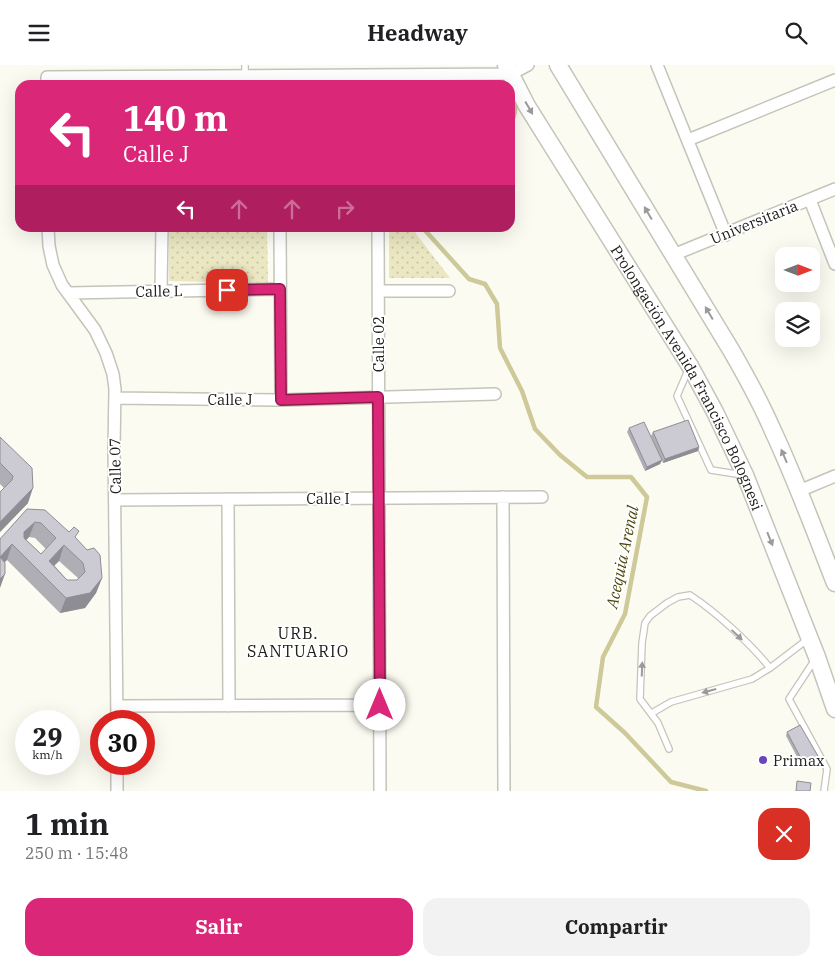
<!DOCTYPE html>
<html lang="es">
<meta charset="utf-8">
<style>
:root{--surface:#fff;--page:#f2f2f2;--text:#202124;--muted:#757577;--accent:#db2777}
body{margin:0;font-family:"IBM Plex Serif",serif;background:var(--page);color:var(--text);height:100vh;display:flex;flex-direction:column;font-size:19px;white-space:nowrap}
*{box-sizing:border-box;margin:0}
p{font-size:16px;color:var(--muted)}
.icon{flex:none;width:28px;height:28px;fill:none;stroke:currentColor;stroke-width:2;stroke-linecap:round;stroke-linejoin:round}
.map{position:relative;height:726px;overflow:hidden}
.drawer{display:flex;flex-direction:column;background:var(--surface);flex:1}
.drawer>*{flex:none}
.guide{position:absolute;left:15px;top:15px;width:500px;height:152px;border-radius:15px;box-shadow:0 5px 20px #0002;background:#db2777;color:#fff;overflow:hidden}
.needle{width:32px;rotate:90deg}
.controls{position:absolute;left:775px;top:182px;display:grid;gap:10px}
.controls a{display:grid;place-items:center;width:45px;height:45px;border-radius:10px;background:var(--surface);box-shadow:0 5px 20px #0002;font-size:25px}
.speed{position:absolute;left:15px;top:645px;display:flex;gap:10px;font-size:25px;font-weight:700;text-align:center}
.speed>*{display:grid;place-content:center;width:65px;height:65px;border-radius:50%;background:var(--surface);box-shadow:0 5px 20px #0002;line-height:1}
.speed small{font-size:12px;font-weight:400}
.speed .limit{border:8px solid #d22;background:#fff;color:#111}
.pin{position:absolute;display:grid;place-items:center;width:42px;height:42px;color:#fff;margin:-21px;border-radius:10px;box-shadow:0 2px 8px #0006}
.me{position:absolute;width:55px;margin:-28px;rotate:0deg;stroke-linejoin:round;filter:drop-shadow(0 0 4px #0008)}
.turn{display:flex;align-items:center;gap:18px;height:105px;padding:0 25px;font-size:22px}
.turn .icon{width:65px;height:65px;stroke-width:2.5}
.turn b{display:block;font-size:35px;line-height:42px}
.lanes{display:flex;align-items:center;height:48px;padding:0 25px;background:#0003;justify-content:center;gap:25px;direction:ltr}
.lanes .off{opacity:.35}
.round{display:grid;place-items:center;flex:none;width:52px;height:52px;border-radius:15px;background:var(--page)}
.headline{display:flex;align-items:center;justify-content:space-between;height:85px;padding:0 25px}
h1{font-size:30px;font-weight:700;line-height:38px}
.cta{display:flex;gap:10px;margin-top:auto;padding:10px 25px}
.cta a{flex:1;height:58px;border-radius:15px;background:var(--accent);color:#fff;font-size:20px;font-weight:700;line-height:58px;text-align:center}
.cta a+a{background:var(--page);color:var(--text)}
header{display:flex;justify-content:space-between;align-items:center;height:65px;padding:0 25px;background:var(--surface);font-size:22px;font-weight:700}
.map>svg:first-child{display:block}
.grass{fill:url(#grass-dots)}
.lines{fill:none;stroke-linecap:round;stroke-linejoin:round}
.stream{stroke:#cec999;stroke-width:4.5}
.service-casing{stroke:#c5c4ba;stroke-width:8}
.minor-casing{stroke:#c5c4ba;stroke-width:14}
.secondary-casing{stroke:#c5c4ba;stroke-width:19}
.service{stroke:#fff;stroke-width:5.5}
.minor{stroke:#fff;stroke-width:11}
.secondary{stroke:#fff;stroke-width:16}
.wall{fill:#afaeb5;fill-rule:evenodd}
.shaded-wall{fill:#8f8d94}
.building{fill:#cccad3;stroke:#8f8d94;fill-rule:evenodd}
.oneway{fill:#9b9b99}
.route-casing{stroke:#8e194d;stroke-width:12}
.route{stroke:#db2777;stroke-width:9}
.poi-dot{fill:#6a44bc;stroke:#fff;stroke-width:2}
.labels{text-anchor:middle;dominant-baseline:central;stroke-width:4;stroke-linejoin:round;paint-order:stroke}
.street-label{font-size:15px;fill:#20201c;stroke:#fff}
.poi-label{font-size:15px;fill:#20201c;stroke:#fff;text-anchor:start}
.water-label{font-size:16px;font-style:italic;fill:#4c450b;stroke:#fff}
.neighbourhood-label{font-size:16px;letter-spacing:1px;fill:#20201c;stroke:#fff}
</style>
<header><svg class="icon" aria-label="menu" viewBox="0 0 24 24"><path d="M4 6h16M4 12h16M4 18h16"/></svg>Headway<svg class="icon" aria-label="search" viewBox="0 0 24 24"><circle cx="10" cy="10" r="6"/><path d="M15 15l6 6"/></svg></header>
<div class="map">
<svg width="835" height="726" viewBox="0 0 835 726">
<defs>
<pattern id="grass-dots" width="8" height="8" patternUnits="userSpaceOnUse" patternTransform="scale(1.25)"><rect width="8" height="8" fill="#ebe7c2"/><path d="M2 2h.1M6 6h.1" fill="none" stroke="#c9c6a6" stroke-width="1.8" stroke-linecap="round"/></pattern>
</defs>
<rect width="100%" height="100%" fill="#fcfbf2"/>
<!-- grass -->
<path class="grass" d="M 491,17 L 497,20 L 389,20 L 389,18 Z
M 413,162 L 417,170 L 450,213 L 389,213 L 389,163 Z
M 169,163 L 267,163 L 268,218 L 169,216 Z"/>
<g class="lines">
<!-- stream -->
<path class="stream" d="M 499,12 L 504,20
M 510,28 C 516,38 518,48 510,57
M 422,162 L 469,214 L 485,219 L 497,239 L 500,283 L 522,326 L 535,364 L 560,390 L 587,412 L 631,412 L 647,432 L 625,549 L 603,592 L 596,642 L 625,668 L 671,717 L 706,726"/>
<defs>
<path id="service" d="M 245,0 L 245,10
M 689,303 L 677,331 L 711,405 L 743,410
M 816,593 L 789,634 L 827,704 L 824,726
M 652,648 L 671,637 L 752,614 L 770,603 L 808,574
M 669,684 L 658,658 L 640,634 L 642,578 L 645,558 L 650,551 L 667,538 L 678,532 L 690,530 C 716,547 751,579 770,603"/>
<path id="minor" d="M 657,0 L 726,170
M 47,20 L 47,12 L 511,9 L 528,0
M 688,75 L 835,15
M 810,135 L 835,199
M 48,162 L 49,181 L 53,200 L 62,220 L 95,265 L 106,288 L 113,309 L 115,324 L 114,382 L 117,656
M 280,162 L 281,335
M 378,162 L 380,726
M 673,190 L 835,124
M 161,226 L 162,162
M 378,226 L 449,226
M 68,228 L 280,224
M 115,333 L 281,335 L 495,329
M 799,426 L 835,411
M 503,432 L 504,726
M 228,434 L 229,641
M 115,435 L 542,432
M 117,641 L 380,640
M 117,699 L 117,726"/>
<g id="secondary">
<path id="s1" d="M 506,0 L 527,41 L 690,301 L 715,347 L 745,410 L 817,592 L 835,644"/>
<path d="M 558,0 L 731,285 C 746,311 761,338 773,366 C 796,415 815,467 835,518"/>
</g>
</defs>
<!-- service casing -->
<use href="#service" class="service-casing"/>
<!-- minor casing -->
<use href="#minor" class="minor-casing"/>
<!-- secondary casing -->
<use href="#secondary" class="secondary-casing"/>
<!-- service -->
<use href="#service" class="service"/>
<!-- minor -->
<use href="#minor" class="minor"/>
<!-- secondary -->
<use href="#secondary" class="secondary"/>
</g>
<!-- wall -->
<path class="wall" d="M 629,363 L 662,395 L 660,399 L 645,406 L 627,367 Z
M 653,367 L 699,382 L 698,386 L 663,398 L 651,371 Z
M 0,372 L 28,438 L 0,467 L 0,427 L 4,423 L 0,419 Z
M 27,444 L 76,474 L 102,513 L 96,528 L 85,543 L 60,548 L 7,495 L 4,497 L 0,474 ZM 29,472 L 35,473 L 46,484 L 41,489 L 26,475 ZM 59,496 L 78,513 L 77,515 L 67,515 L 54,500 Z
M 787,667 L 818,691 L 816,695 L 803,703 L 786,671 Z"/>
<!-- shaded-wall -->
<path class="shaded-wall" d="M 699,382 L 698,386 L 663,398 L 665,394 Z
M 662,395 L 660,399 L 645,406 L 647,402 Z
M 33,423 L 28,438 L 0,467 L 0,457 Z
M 35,457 L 29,472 L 19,483 L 24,467 Z
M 12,479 L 7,495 L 0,502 L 0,492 Z
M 64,480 L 59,496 L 44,511 L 49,496 Z
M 5,509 L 0,523 L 0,514 Z
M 102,513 L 96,528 L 85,543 L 60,548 L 66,533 Z
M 818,691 L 816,695 L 803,703 L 804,699 Z"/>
<!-- building -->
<path class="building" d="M 688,355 L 699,382 L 665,394 L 653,367 Z
M 644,357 L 662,395 L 647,402 L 629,363 Z
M 0,372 L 32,403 L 33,423 L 0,457 L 0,427 L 12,415 L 13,411 L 0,398 Z
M 27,444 L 45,445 L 69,467 L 74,462 L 79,466 L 75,472 L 87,485 L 94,483 L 100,490 L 102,513 L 90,528 L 66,533 L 12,479 L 0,492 L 5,498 L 5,509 L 0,514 L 0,474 ZM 35,457 L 41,458 L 56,473 L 41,489 L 24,473 L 24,467 ZM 64,480 L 83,498 L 85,507 L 77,515 L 67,515 L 49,496 Z
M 800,660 L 818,691 L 804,699 L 787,667 Z
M 797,716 L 811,718 L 810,726 L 796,726 Z"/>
<!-- one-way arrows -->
<defs><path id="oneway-solid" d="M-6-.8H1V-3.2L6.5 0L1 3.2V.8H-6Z" transform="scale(1.25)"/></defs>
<g class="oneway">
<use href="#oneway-solid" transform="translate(529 43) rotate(60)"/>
<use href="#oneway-solid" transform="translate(648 148) rotate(-121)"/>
<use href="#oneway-solid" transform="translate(709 248) rotate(-121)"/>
<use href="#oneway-solid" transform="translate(784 391) rotate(-113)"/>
<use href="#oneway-solid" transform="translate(770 474) rotate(68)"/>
<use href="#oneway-solid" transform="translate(737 570) rotate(43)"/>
<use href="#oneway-solid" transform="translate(642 604) rotate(-88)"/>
<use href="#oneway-solid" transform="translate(709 626) rotate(165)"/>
</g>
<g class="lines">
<defs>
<path id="route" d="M 227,225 L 280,224 L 281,335 L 378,332 L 380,640"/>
</defs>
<!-- route casing -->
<use href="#route" class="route-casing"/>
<!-- route -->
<use href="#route" class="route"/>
</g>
<!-- markers -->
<circle class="poi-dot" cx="763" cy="695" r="5"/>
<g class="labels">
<!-- street labels -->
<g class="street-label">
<text transform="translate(754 157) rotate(-22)">Universitaria</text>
<text transform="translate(159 226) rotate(-1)">Calle L</text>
<text transform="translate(378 279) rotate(-90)">Calle 02</text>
<text stroke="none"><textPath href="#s1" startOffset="362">Prolongación Avenida Francisco Bolognesi</textPath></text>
<text x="230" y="334">Calle J</text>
<text transform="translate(115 401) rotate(-91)">Calle 07</text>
<text x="328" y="433">Calle I</text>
</g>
<!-- poi labels -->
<g class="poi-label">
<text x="773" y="695">Primax</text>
</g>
<!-- water labels -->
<g class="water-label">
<text transform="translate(622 492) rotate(-78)">Acequia Arenal</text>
</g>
<!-- neighbourhood labels -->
<g class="neighbourhood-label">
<text x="298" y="568">URB.<tspan x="298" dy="18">SANTUARIO</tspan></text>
</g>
</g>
</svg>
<div class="controls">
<a><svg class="needle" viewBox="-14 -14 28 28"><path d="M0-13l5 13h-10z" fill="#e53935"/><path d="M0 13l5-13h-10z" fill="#757577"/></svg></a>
<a><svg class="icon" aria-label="layers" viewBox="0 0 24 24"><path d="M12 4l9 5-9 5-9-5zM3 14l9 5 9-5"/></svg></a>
</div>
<div class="speed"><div>29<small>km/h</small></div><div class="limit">30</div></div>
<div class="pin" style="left:227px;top:225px;background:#d93025"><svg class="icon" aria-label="arrive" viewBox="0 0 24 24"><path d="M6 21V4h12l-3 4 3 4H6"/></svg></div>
<svg class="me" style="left:380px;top:640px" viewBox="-20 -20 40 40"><circle r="19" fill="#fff"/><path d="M0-13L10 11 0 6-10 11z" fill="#db2777"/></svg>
<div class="guide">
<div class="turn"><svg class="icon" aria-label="left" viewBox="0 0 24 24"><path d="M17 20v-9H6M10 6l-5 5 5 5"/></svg><div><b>140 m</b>Calle J</div></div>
<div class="lanes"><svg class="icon" aria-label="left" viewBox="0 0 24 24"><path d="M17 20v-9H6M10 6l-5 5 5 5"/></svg><svg class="icon off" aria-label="ahead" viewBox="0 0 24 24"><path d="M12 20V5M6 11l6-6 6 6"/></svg><svg class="icon off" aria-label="ahead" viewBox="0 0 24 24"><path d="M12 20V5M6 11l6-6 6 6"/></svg><svg class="icon off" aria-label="right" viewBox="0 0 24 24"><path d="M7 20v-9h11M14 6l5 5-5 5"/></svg></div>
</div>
</div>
<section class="drawer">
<div class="headline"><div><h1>1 min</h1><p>250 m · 15:48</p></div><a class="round" style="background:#d93025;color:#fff"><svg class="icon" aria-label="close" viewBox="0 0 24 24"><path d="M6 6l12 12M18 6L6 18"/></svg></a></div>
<div class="cta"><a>Salir</a><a>Compartir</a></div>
</section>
